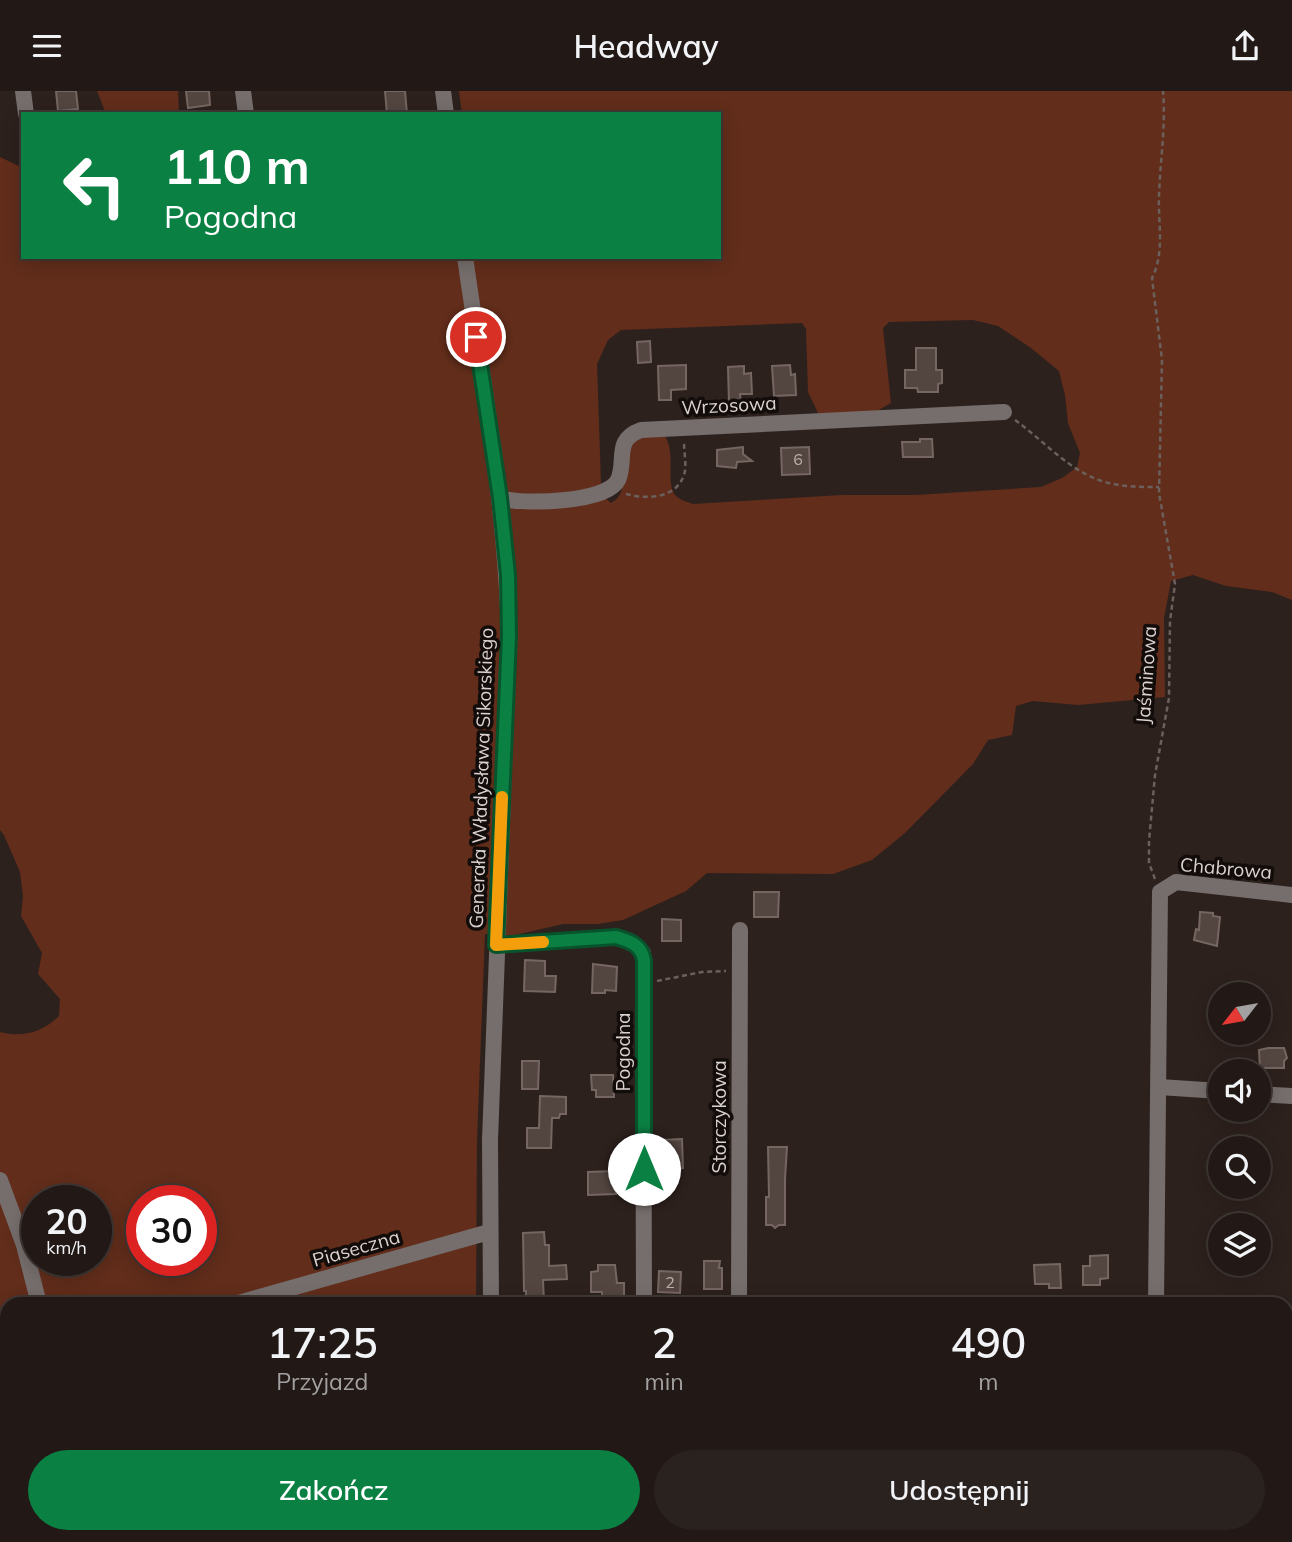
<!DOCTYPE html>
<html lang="pl">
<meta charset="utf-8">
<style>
:root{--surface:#221916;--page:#2a221f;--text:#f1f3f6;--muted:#a2a0a1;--line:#3f3835;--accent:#0b8043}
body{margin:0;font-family:Mulish,sans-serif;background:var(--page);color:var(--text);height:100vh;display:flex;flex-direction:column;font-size:26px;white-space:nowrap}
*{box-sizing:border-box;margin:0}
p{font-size:23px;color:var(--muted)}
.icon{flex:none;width:38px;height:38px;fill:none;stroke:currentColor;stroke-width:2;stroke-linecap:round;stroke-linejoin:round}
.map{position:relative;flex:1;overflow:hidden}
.details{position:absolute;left:0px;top:1206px;width:1293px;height:247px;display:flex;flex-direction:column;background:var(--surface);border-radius:21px 21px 0 0;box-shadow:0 4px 18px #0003,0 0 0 2px var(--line)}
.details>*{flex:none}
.top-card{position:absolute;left:21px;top:21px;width:700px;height:147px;border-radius:0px;box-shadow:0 4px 18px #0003,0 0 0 2px var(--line);background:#0b8043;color:#fff;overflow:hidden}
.needle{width:46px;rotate:239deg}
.fabs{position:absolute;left:1208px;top:891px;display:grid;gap:14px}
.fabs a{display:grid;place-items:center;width:63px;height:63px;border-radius:50%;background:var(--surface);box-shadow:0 4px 18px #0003,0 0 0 2px var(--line);font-size:35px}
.speed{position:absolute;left:21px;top:1094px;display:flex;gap:14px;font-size:35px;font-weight:700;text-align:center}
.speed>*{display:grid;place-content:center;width:91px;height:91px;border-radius:50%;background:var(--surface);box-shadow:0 4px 18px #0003,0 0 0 2px var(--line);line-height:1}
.speed small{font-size:18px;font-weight:400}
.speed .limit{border:10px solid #d22;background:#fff;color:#111}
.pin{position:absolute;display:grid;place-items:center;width:60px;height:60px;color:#fff;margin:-30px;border:4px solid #fff;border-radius:50%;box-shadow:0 2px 7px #0007}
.me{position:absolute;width:77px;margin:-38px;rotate:0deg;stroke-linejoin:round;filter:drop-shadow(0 0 5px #0008)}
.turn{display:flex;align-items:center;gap:24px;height:147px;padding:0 28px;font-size:32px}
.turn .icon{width:91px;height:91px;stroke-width:2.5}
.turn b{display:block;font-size:49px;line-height:60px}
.eta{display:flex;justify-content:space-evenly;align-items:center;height:119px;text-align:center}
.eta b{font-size:42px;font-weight:600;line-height:49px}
.cta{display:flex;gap:14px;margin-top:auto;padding:14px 28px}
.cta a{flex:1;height:80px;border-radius:42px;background:var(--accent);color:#fff;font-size:28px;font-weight:600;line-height:80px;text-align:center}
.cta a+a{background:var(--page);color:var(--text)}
header{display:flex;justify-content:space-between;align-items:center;height:91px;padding:0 28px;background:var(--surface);font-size:32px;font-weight:600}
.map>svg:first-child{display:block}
.green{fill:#622d1b;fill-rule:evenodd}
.building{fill:#534540;stroke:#756661;stroke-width:2}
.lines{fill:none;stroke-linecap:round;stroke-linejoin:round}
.path{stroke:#6b605c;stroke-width:2.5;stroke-dasharray:5 3.5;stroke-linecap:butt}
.minor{stroke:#756e6c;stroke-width:16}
.route-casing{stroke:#07532c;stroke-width:18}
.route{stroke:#0b8043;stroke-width:12}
.slow{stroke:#f59e0b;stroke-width:12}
.labels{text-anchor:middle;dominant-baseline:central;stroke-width:7;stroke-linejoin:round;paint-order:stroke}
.number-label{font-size:16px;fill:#b9afab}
.street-label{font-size:19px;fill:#dbd2cf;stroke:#120c0a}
</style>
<header><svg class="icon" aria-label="menu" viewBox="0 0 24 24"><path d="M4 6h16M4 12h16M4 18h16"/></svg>Headway<svg class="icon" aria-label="share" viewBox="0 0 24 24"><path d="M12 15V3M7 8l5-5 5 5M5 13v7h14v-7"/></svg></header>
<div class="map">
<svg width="1292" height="1451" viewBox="0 0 1292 1451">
<rect width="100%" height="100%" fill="#2d211d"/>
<!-- green -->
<path class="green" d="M 97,0 L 178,0 L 179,23 L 106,23 Z
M 459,0 L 1292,0 L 1292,509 L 1272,501 L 1226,495 L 1193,484 L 1171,490 L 1164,527 L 1165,606 L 1078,614 L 1033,610 L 1016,615 L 1012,644 L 988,649 L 973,673 L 905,742 L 872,769 L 833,783 L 707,782 L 686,800 L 623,829 L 598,833 L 563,833 L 511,845 L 485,843 L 477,1048 L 476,1213 L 7,1213 L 7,1351 L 5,1359 L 7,1424 L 0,1426 L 0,941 C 24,947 42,941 59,925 L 60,908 L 38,883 L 42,862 L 21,825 L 23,806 L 20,781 L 4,744 L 0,739 L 0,66 L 23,77 L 23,166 L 719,166 L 719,23 L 462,23 ZM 973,229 L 998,235 L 1031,257 L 1059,280 L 1065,304 L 1068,332 L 1080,362 L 1077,376 L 1062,387 L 1041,396 L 916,404 L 842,404 L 693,413 C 688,411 680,409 677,406 C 663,394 679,360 662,341 C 653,343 641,343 634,348 C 611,362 636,399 611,412 L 605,407 L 601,393 L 597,273 L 608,249 L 621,239 L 802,232 L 806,238 L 808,301 L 818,322 L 872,323 L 891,312 L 883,237 L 889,231 ZM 37,1110 L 96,1110 L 96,1169 L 37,1169 ZM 142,1110 L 201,1110 L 201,1169 L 142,1169 Z
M 82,1446 L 250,1446 L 250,1451 L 84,1451 Z"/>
<!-- building -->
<path class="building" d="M 56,0 L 76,0 L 78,18 L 58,20 Z
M 186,0 L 209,0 L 210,14 L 188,17 Z
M 385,0 L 405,0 L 407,23 L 387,23 Z
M 650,250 L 651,271 L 638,272 L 637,251 Z
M 916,257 L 936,257 L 936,279 L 942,279 L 942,292 L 938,293 L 938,301 L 918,301 L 917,297 L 905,297 L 905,279 L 916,279 Z
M 686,274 L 686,298 L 671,299 L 671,309 L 659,309 L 658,275 Z
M 790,274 L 791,284 L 795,283 L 796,304 L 774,305 L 772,275 Z
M 744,275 L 744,283 L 751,282 L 752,303 L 740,303 L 741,312 L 729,312 L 728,276 Z
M 920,348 L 932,348 L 933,366 L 903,366 L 902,351 L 920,351 Z
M 743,356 L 743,363 L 752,370 L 737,371 L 736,377 L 717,375 L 717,359 Z
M 809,356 L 810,383 L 782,384 L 781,357 Z
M 754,801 L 779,801 L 778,826 L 754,826 Z
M 1200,821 L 1213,822 L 1213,825 L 1220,826 L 1217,855 L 1194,849 L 1196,838 L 1199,839 Z
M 662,828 L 681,829 L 681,850 L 662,850 Z
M 525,869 L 545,870 L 545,885 L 556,885 L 555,901 L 524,900 Z
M 593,873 L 617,876 L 616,900 L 605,899 L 605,902 L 592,902 Z
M 1268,957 L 1284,957 L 1287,967 L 1284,970 L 1284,977 L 1260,977 L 1259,959 Z
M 522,970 L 539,970 L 538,998 L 522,998 Z
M 591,984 L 613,984 L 614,1006 L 596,1006 L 596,999 L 592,999 Z
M 540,1005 L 566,1006 L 566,1023 L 560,1023 L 559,1027 L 552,1027 L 551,1057 L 527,1057 L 527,1037 L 539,1037 Z
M 682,1048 L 683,1077 L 665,1078 L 661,1049 Z
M 768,1056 L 787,1056 L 785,1088 L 785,1134 L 779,1134 L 775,1137 L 772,1134 L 766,1134 L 766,1106 L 769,1106 Z
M 615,1080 L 616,1103 L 588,1104 L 588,1081 Z
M 544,1141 L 545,1154 L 549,1154 L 549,1175 L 566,1174 L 567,1188 L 543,1189 L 544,1211 L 526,1211 L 526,1200 L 524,1200 L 523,1142 Z
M 1108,1164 L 1108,1187 L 1100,1188 L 1100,1194 L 1083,1194 L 1083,1175 L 1090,1175 L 1090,1165 Z
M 704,1170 L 720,1170 L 719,1177 L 722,1177 L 722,1198 L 704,1198 Z
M 1060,1173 L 1061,1197 L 1049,1197 L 1049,1193 L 1035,1193 L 1034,1174 Z
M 598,1174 L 615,1174 L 617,1192 L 624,1192 L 624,1208 L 602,1208 L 602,1201 L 591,1201 L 591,1181 L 598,1180 Z
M 659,1180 L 681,1181 L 680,1202 L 658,1201 Z"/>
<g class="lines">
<!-- path -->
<path class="path" d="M 1015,329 C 1044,350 1070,381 1105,391 C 1123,396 1141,396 1159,396
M 626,403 C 646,408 675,409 684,384 C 687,375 684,361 684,351
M 1155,788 L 1149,772 L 1149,750 L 1155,684 L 1169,607 L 1170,530 L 1175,493 L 1159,402 L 1162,269 L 1152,187 C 1165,161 1158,133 1159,105 C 1160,71 1166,35 1163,0
M 657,890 L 702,881 L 726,880
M 995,1451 L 998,1446"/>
<!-- minor -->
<path class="minor" d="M 23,0 L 26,23
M 243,0 L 246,23
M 443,0 L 446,23
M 465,166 C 483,292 506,418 509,545 L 490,1049 L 491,1213
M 500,407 C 521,414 607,412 618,389 C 627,369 613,349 641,339 L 1004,321
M 496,854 L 616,846 C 628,849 636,852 643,862 L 644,1213
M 1159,996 L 1220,1000
M 1258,1003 L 1292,1005
M 0,1089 L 24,1154 L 39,1213
M 235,1213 L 489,1141
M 739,1213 L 740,839
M 1156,1213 L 1160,801 L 1176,791 L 1292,804
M 1286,1224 L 1292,1224
M 505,1446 L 506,1451
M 905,1446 L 905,1451
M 1162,1446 L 1162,1451"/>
</g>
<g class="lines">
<defs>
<path id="route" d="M 476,246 L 500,407 L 508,484 L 509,545 L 496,854 L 616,846 C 630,850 642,854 644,870 L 644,1078"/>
</defs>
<!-- route casing -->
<use href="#route" class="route-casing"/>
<!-- route -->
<use href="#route" class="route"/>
<!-- slow -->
<path class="slow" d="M 502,706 L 496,854 L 543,851"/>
</g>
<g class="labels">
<!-- number labels -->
<g class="number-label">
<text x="798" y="368">6</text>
<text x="670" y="1191">2</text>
</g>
<!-- street labels -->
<g class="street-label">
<text transform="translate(729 314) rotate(-3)">Wrzosowa</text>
<text transform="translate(1146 584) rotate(-86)">Jaśminowa</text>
<text transform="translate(481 687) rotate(-88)">Generała Władysława Sikorskiego</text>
<text transform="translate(1226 777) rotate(5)">Chabrowa</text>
<text transform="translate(623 961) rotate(-90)">Pogodna</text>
<text transform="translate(719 1026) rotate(-90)">Storczykowa</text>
<text transform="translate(356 1157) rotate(-16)">Piaseczna</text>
</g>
</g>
</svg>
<div class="fabs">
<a><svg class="needle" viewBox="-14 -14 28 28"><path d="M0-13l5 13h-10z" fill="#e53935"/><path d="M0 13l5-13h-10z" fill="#a2a0a1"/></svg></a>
<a><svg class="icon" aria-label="sound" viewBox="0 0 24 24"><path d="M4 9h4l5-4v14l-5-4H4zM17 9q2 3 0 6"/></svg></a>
<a><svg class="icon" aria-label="search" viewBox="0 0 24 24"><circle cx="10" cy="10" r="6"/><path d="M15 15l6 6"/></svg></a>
<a><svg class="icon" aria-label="layers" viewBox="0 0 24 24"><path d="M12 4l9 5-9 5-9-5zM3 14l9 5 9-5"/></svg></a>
</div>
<div class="speed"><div>20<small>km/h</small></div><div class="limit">30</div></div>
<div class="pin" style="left:476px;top:246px;background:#d93025"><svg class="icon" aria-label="arrive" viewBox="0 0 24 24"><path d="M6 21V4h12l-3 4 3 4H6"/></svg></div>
<svg class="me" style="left:644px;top:1078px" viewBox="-20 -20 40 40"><circle r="19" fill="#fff"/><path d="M0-13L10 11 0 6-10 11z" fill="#0b8043"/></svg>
<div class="top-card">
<div class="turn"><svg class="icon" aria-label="left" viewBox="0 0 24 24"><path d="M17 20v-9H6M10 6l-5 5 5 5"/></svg><div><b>110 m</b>Pogodna</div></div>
</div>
<section class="details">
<div class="eta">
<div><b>17:25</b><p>Przyjazd</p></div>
<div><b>2</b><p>min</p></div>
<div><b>490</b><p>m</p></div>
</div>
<div class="cta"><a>Zakończ</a><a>Udostępnij</a></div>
</section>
</div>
